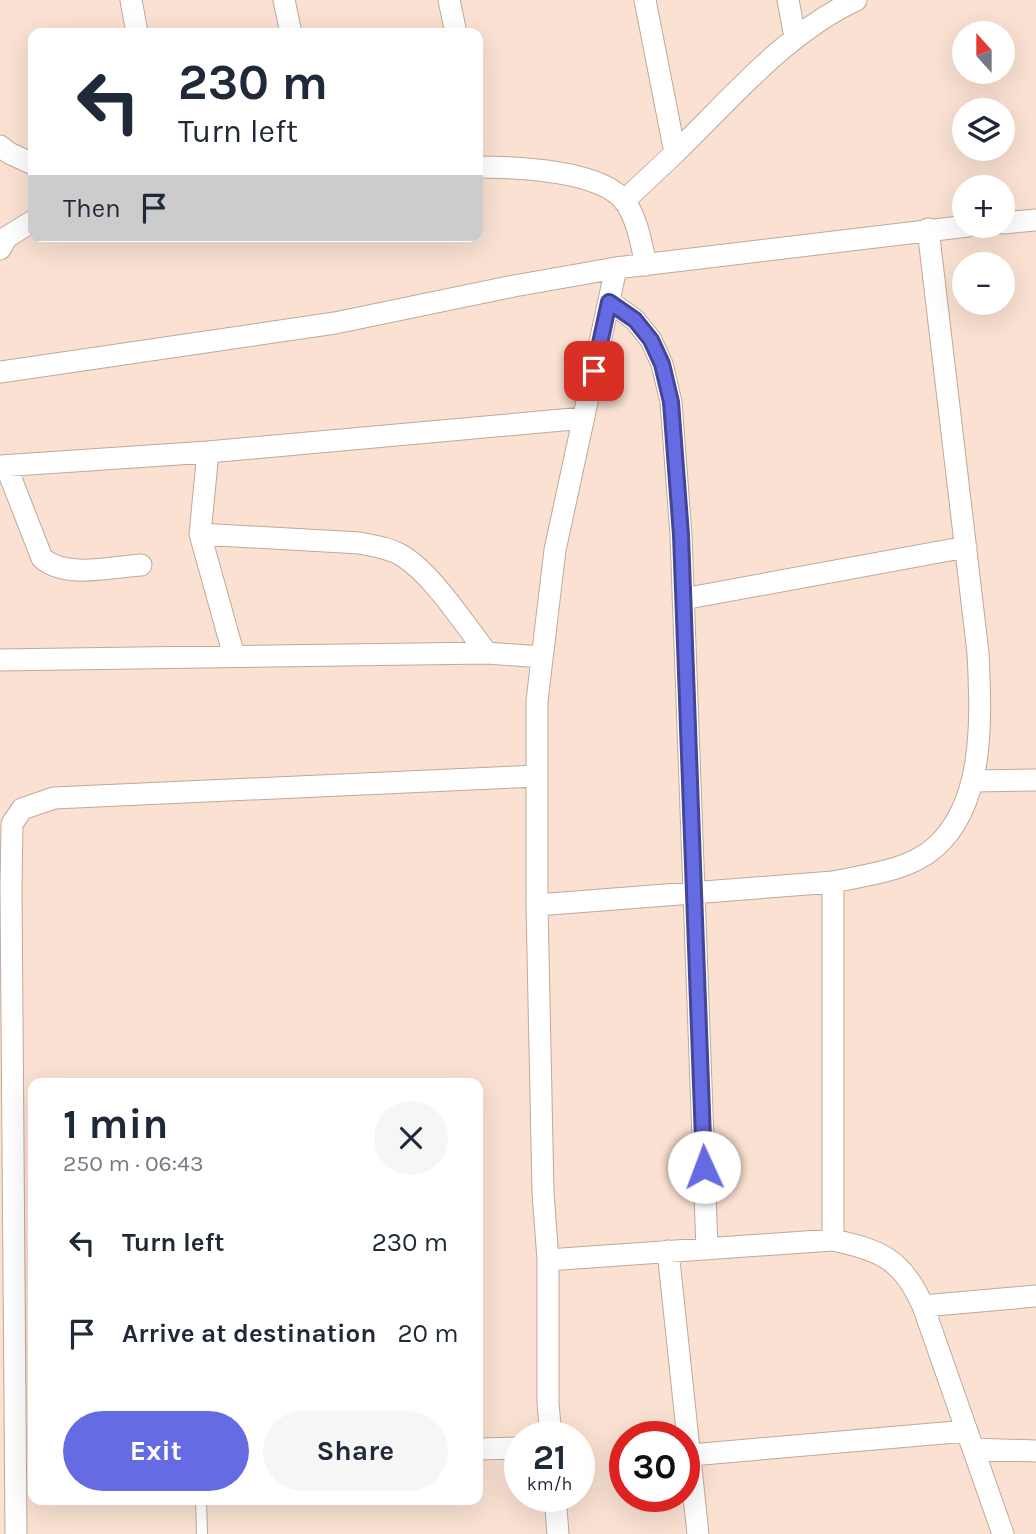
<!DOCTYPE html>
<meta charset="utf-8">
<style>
:root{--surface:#fff;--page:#f6f6f7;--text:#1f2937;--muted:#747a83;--accent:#656be3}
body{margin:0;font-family:Karla,sans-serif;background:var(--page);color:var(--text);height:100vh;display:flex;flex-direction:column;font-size:26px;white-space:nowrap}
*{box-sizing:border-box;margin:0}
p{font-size:23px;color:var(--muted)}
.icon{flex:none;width:38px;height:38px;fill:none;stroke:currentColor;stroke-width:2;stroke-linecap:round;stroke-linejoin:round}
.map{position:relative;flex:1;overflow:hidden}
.drawer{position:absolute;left:28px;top:1078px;width:455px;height:427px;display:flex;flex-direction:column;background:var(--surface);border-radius:14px;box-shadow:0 7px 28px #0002}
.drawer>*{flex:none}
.guide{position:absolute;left:28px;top:28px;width:455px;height:214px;border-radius:14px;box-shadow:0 7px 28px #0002;background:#fff;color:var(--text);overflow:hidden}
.needle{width:46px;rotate:339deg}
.tools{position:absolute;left:952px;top:21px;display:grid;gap:14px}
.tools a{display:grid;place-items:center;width:63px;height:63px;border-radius:50%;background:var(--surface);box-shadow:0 7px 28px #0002;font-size:35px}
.speed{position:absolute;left:504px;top:1421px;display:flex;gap:14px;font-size:35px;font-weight:700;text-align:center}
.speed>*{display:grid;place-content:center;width:91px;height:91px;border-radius:50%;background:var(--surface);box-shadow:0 7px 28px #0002;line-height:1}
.speed small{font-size:18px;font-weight:400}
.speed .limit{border:10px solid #d22;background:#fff;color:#111}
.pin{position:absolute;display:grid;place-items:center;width:60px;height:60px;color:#fff;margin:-30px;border-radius:14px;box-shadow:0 4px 10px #0006}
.me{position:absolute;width:77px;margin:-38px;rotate:358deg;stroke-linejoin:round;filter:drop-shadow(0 0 5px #0008)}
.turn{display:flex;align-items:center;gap:24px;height:147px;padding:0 35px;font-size:32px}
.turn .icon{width:91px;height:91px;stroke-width:2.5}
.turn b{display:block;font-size:49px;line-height:60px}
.then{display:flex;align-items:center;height:66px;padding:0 35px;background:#0003;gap:14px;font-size:26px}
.round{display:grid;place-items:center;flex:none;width:74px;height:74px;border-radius:37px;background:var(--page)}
.head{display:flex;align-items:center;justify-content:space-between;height:119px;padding:0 35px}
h1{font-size:42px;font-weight:700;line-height:52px}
.primary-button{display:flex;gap:14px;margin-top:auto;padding:14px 35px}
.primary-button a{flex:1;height:80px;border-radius:42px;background:var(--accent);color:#fff;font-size:28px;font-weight:700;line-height:80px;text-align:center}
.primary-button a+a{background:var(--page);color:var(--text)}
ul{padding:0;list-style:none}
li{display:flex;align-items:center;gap:21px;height:91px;padding:0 35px}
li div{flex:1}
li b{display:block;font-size:26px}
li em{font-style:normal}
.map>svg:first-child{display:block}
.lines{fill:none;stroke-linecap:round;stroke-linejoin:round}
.lane-casing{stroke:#c0a99a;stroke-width:12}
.street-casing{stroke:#c0a99a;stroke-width:23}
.lane{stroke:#fff;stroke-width:10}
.street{stroke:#fff;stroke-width:21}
.route-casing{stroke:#424694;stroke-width:18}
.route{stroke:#656be3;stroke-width:12}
</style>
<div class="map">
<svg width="1036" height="1534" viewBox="0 0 1036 1534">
<rect width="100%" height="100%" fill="#fae1d2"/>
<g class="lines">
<defs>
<path id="lane" d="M 201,1500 L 202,1534"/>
<path id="street" d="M 131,0 L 137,33
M 284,0 L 291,33
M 449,0 L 456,33
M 788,0 L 795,37
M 0,146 L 9,153 L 33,164
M 675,153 C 731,99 784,34 856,0
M 478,167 C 516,167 603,170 626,203 C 638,222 641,243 646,265
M 624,201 L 675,153 L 645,0
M 1003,223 L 1036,220
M 0,249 L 7,237 L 33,221
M 609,301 L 635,320 L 651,340 L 662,364 L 671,402 L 681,535 L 707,1249
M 0,372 L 335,323 L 514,286 L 616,268 L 968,226
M 208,452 L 200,534 L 234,656
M 0,466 L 208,452 L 584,418
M 6,466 L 42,558 C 66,579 111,567 141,565
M 200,534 L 360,543 C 374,546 389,548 401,555 C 432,573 464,624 487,653
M 683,599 L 966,547
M 0,660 L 487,653 L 542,657
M 974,781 L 1036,780
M 833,882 L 833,1240
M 537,905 L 833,882 C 865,875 907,871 933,849 C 986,805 981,716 978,653 L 928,229
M 668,1251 L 698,1534
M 548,1260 L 833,1240 C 881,1250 903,1260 923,1306 L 1003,1534
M 923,1306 L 1036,1296
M 551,1437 L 548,1403 L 548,1260 L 543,1193 L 537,905 L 537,701 L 555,550 L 616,268
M 478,1449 L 520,1448
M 973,1449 L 1036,1451
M 691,1455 L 967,1431
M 555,1496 L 558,1534
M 16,1534 L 11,888 L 12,824 L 22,809 L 54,798 L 537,776"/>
</defs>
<!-- lane casing -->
<use href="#lane" class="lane-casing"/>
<!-- street casing -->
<use href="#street" class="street-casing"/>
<!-- lane -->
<use href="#lane" class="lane"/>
<!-- street -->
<use href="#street" class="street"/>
</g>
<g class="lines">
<defs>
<path id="route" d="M 594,371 L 609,302 L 635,320 L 651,340 L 662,364 L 671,402 L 681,535 L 704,1167"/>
</defs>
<!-- route casing -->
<use href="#route" class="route-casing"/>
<!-- route -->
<use href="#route" class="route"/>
</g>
</svg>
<div class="tools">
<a><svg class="needle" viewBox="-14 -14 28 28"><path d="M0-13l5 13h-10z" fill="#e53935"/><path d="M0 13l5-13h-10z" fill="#747a83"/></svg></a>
<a><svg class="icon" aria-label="layers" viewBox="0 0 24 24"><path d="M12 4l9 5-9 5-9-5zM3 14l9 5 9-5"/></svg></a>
<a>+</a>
<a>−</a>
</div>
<div class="speed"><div>21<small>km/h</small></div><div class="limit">30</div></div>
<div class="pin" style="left:594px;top:371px;background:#d93025"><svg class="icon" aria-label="arrive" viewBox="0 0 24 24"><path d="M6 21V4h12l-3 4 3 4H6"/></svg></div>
<svg class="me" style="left:704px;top:1167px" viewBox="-20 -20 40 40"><circle r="19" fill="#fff"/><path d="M0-13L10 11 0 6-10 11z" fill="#656be3"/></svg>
<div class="guide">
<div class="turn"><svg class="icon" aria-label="left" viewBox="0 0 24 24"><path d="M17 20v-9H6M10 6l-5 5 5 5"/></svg><div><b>230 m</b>Turn left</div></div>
<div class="then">Then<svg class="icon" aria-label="arrive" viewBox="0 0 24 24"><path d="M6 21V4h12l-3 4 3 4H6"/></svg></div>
</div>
<section class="drawer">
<div class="head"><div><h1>1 min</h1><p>250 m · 06:43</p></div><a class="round"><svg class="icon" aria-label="close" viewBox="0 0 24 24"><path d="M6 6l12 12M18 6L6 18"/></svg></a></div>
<ul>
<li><svg class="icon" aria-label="left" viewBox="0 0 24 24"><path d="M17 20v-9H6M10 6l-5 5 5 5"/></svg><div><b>Turn left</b></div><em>230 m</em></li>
<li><svg class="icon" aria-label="arrive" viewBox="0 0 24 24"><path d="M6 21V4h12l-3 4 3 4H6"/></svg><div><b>Arrive at destination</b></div><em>20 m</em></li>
</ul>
<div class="primary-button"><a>Exit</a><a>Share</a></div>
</section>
</div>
